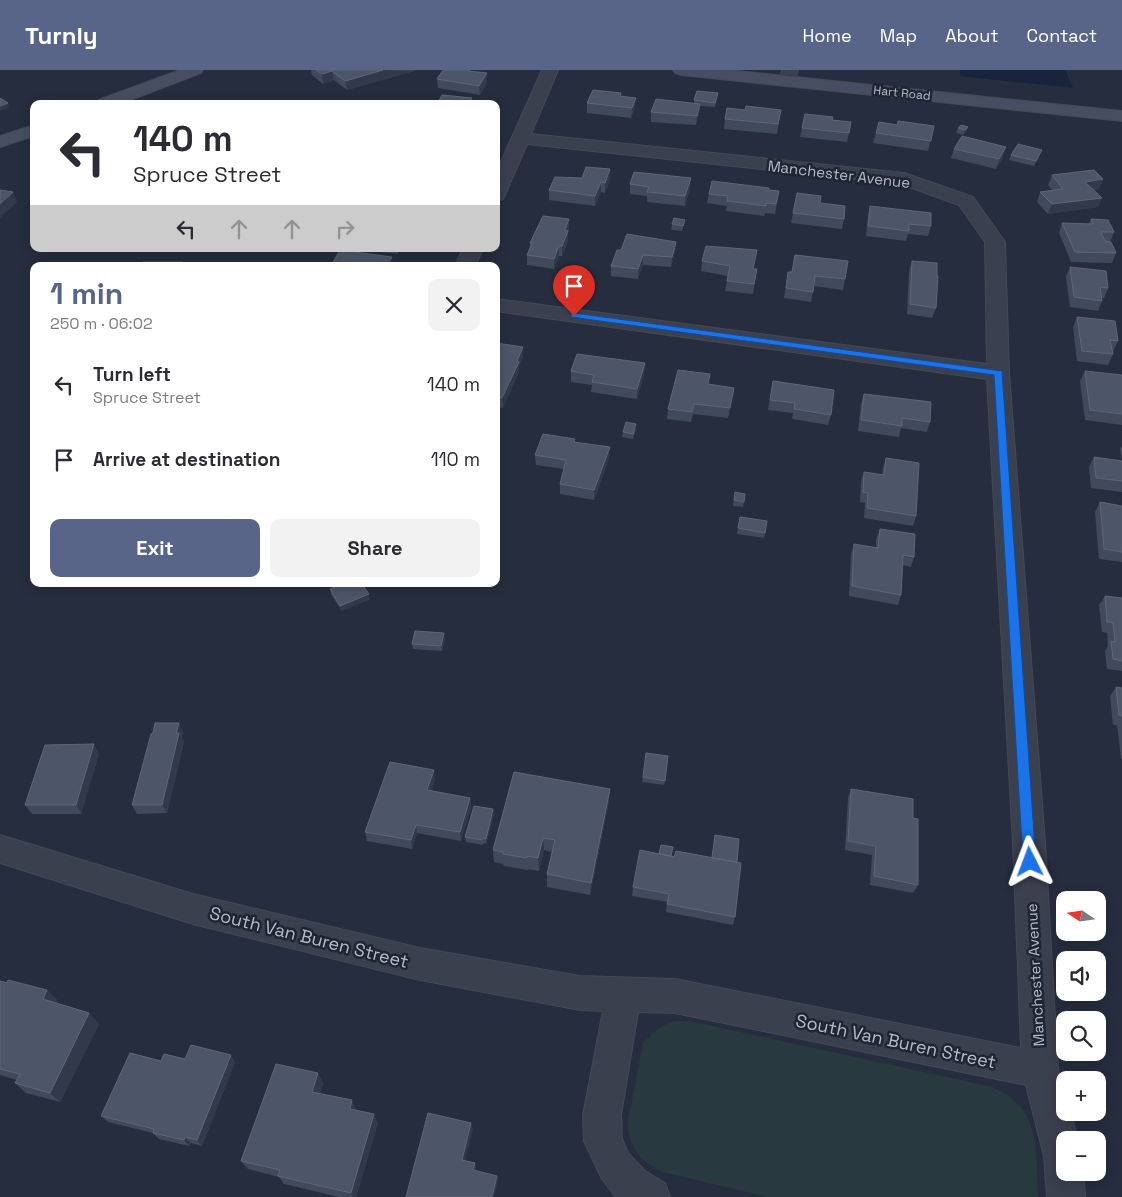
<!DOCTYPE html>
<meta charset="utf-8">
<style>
:root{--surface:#fff;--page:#f2f2f3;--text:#2b2b33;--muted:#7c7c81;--accent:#596489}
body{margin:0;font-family:"Space Grotesk",sans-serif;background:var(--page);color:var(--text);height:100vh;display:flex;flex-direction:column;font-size:19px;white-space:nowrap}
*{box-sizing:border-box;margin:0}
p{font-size:16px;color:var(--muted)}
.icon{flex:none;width:28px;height:28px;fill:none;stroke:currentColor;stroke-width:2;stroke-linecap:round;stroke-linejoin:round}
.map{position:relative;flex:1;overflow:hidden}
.sheet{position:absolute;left:30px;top:192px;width:470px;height:325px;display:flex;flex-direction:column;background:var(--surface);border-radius:10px;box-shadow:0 2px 12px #0003}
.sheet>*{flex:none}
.top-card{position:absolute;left:30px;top:30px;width:470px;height:152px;border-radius:10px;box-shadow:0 2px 12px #0003;background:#fff;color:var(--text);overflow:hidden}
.needle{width:32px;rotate:283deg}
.buttons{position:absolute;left:1056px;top:821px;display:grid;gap:10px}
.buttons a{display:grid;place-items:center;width:50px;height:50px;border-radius:10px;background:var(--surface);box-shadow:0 2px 12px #0003;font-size:25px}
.pin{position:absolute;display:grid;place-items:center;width:42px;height:42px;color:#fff;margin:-51px -21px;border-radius:50% 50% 50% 0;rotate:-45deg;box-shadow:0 0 5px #0007}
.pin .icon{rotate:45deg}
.me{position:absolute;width:55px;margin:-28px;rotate:357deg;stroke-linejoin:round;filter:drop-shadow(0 0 4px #0008)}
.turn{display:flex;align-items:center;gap:18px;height:105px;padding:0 20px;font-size:22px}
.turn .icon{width:65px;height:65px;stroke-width:2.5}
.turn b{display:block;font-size:35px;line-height:42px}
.lanes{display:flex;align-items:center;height:48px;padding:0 20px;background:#0003;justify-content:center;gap:25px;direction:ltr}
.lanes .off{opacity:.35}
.round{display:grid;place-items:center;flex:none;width:52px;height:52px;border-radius:10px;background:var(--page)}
.summary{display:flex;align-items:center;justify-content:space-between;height:85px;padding:0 20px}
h1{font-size:30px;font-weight:700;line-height:38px;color:var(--accent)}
.action{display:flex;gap:10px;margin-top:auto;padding:10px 20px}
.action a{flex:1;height:58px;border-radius:10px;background:var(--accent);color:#fff;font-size:20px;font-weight:700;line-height:58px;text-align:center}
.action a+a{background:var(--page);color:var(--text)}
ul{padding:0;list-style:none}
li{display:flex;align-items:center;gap:15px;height:75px;padding:0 20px}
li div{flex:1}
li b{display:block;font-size:19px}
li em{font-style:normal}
header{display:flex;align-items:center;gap:30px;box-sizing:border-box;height:70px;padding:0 25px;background:var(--accent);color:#fff}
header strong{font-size:24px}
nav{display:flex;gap:28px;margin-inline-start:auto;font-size:18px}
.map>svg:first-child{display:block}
.green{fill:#283a3f}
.water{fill:#19233c}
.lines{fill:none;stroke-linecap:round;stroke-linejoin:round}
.street-casing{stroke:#434957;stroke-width:2}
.secondary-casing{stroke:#434957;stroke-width:2}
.street{fill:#3a404e;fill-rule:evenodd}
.secondary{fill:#484e61;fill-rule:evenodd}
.wall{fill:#414a5c}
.shaded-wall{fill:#31394b}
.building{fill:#4d5668;stroke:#5e6677}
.route{fill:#1a73e8;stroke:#114b97}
.labels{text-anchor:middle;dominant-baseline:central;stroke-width:5;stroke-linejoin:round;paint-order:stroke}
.far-street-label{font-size:12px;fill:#b6bbc9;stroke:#1f2533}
.street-label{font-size:15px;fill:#b6bbc9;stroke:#1f2533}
.near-street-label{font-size:18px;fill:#b6bbc9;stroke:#1f2533}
</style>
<header>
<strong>Turnly</strong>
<nav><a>Home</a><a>Map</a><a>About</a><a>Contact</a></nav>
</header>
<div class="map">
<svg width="1122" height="1127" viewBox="0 0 1122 1127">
<rect width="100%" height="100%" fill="#262d3e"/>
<!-- green -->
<path class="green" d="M 675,951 L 690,951 L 988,1016 C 1042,1035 1036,1079 1038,1127 L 768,1127 L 663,1102 C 641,1092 631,1079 627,1055 L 643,974 C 652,962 660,956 675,951 Z"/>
<!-- water -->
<path class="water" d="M 960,0 L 1065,0 L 1073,18 L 960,6 Z"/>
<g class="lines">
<defs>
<path id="street" d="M 542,0 L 558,0 L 531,64 L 904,103 L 973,127 L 1005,172 L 1009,303 L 1045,773 L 1058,1000 L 1065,1025 L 1065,1042 L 1070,1042 L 1078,1070 L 1065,1070 L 1065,1102 L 1083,1102 L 1085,1127 L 1047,1127 L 1044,1086 L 1026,1015 L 675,943 L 638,942 L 621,1045 L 622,1069 L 628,1083 L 645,1101 L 665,1113 L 670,1127 L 616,1127 L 602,1109 L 584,1071 L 583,1045 L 603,941 L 580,940 L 420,910 L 193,854 L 0,793 L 0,765 L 193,824 L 420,878 L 580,906 L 675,909 L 1021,978 L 1013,773 L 987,309 L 496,241 L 496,229 L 987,294 L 985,172 L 959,135 L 901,114 L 527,74 L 505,125 L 503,129 L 496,131 L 496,103 Z
M 782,0 L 798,0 L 794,15 L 782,15 L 780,11 Z
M 463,179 L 483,179 L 475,196 L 455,196 Z"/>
<path id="secondary" d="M 180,0 L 203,0 L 201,3 L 120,34 L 96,34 L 98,30 Z
M 673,0 L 728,0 L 1122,41 L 1122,51 L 681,5 L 675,3 Z
M 34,55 L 34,66 L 0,77 L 0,66 Z"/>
</defs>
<!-- street casing -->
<use href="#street" class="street-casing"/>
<!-- secondary casing -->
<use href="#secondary" class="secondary-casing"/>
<!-- street -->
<use href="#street" class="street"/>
<!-- secondary -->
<use href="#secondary" class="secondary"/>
</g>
<!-- wall -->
<path class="wall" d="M 311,0 L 414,0 L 414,1 L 347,20 L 334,10 L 323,14 L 312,5 Z
M 443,0 L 471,0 L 471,1 L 487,12 L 480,25 L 438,18 L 437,9 Z
M 621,26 L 635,37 L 631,48 L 587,43 L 587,33 Z
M 717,28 L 715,37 L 700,36 L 699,44 L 696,55 L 651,52 L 651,42 L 694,33 L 694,30 Z
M 745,40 L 781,40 L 777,64 L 724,59 L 725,49 Z
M 805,44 L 832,50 L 849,63 L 847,72 L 800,67 Z
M 897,55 L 934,56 L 928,81 L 873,73 L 876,63 Z
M 968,57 L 966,62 L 963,65 L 956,63 L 958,58 Z
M 954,79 L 1003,87 L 996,99 L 951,88 Z
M 1042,80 L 1034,96 L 1009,90 L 1011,85 Z
M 1052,105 L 1103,109 L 1099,119 L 1094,120 L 1102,128 L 1098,137 L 1048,144 L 1037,132 L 1040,122 L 1052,120 L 1048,115 Z
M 610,109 L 605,123 L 601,122 L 595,136 L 549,130 L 549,120 Z
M 630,114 L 690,118 L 685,136 L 647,132 L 647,126 L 630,124 Z
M 769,120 L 779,121 L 775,144 L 765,143 L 764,146 L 726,141 L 727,136 L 707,133 L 709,124 Z
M 797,123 L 820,133 L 844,149 L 842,159 L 791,153 Z
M 870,136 L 931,156 L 928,166 L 908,164 L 906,171 L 866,166 L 868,146 Z
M 1091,149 L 1114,162 L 1110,172 L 1116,183 L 1112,193 L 1071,192 L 1059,163 L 1062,153 L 1089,154 Z
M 685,150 L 682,161 L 671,160 L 672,154 Z
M 569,159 L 568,163 L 568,171 L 562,186 L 559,186 L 554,199 L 527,195 L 527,185 L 530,178 L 530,173 Z
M 676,172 L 675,182 L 671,197 L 643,195 L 638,209 L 611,206 L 611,196 L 621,180 Z
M 311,179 L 324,179 L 322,181 L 311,180 Z
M 373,179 L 401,179 L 398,184 L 373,181 Z
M 702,191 L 757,199 L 753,224 L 725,221 L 728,206 L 701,201 Z
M 912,191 L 936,238 L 932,248 L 907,244 L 909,201 Z
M 1070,197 L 1108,218 L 1104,228 L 1102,228 L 1102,231 L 1098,241 L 1070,237 L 1066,207 Z
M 788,202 L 845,209 L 843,220 L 814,216 L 811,232 L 784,228 Z
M 1077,247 L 1118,271 L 1113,281 L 1112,281 L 1113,284 L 1108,295 L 1077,291 L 1073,257 Z
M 496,273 L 523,287 L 519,297 L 519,302 L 503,338 L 496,337 Z
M 645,293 L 644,304 L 637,329 L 591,322 L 592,315 L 571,312 L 571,301 Z
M 1085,301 L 1122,305 L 1122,355 L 1085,350 L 1080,311 Z
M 773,311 L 831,345 L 828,355 L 792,349 L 793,343 L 768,340 Z
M 709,314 L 732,328 L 728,348 L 693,344 L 691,352 L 667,349 L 668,339 Z
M 864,324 L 930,352 L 927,362 L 901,358 L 899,367 L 858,361 L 861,334 Z
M 636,359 L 633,369 L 622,367 L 623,362 Z
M 575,372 L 609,388 L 594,430 L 560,424 L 560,414 L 564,399 L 536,395 L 535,385 Z
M 1122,376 L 1122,390 L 1120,379 Z
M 1094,387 L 1122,391 L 1122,422 L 1091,418 L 1089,397 Z
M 886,388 L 916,446 L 913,456 L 864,448 L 865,433 L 860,432 L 861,412 L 864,402 L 882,405 L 883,398 Z
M 735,422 L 745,424 L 743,437 L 733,436 Z
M 1100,432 L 1122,436 L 1122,492 L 1099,489 L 1095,442 Z
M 740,447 L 767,451 L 764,468 L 737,464 Z
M 880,459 L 914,487 L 911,497 L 903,495 L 901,525 L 898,535 L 849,526 L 851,484 L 854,474 L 876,478 L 876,469 Z
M 330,519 L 370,529 L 342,541 L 331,524 Z
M 1105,526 L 1122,528 L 1122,601 L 1107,599 L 1105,581 L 1108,576 L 1107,563 L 1102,562 L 1099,535 Z
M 445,568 L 442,581 L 413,579 L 412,574 Z
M 1116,617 L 1122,618 L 1122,689 L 1121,688 L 1117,655 L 1113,655 L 1110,626 Z
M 179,653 L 183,662 L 182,668 L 184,672 L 167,743 L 137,744 L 132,735 L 153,663 Z
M 646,683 L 665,711 L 664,715 L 642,712 Z
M 99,684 L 81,744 L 32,744 L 25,735 Z
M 435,709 L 431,721 L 470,728 L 471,737 L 461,771 L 417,763 L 412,779 L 367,771 L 365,762 Z
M 851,719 L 913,748 L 918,815 L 913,823 L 870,815 L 872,785 L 845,780 L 848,728 Z
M 609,732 L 590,825 L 547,817 L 547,804 L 552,782 L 544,780 L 539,801 L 528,799 L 528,800 L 504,796 L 503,794 L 494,792 L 493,780 Z
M 494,744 L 486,774 L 483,773 L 483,775 L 466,772 L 465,767 Z
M 714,769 L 737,792 L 735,847 L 733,855 L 666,842 L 667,832 L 632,826 L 633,817 L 671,786 L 712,788 Z
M 0,911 L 47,920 L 58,931 L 57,933 L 89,943 L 99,954 L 60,1032 L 26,1023 L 15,1013 L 17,1010 L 0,1005 Z
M 185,989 L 235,992 L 202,1076 L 191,1073 L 189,1076 L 159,1069 L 153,1063 L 108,1052 L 101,1046 L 161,991 Z
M 318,1003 L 323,1013 L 320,1023 L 357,1040 L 378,1053 L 356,1127 L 339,1127 L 284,1114 L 279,1107 L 248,1099 L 241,1091 Z"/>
<!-- shaded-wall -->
<path class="shaded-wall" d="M 383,0 L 414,1 L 347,20 L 345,11 Z
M 332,1 L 334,10 L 323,14 L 322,4 Z
M 487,3 L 487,12 L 480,25 L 479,16 Z
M 636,28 L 635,37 L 631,48 L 632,38 Z
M 8,33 L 9,38 L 0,41 L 0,36 Z
M 700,34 L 699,44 L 696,55 L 697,46 Z
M 968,57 L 966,62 L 963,65 L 965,60 Z
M 1006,77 L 1003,87 L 996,99 L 999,89 Z
M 610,99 L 610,109 L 605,123 L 605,113 Z
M 691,108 L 690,118 L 685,136 L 685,126 Z
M 1103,109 L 1099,119 L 1081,121 L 1085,112 Z
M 601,112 L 601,122 L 595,136 L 595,126 Z
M 13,122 L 17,132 L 0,148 L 0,134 Z
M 1102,128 L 1098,137 L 1048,144 L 1052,134 Z
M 569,149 L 569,159 L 568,163 L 568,171 L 562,186 L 562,176 L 565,160 Z
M 676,172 L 675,182 L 671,197 L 672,187 Z
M 559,176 L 559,186 L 554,199 L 554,189 Z
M 398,179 L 401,179 L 398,184 Z
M 643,185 L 643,195 L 638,209 L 638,199 Z
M 392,187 L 393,196 L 386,196 Z
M 523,277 L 523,287 L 519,297 L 519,302 L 503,338 L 502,328 Z
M 645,293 L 644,304 L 637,329 L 637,319 Z
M 610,377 L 609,388 L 594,430 L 594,420 Z
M 496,478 L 497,478 L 498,488 L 496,488 Z
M 369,524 L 370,529 L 342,541 L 340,536 Z
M 444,563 L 445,568 L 442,581 L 441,576 Z
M 179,653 L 183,662 L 182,668 L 184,672 L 167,743 L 162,735 Z
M 94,674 L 99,684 L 81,744 L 76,735 Z
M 434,700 L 435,709 L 429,729 L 427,720 Z
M 610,719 L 609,732 L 590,825 L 591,813 Z
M 470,728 L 471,737 L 461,771 L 460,762 Z
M 493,739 L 494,744 L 486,774 L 486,769 Z
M 416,755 L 417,763 L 412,779 L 411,770 Z
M 543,768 L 544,780 L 539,801 L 538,788 Z
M 47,920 L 58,931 L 53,940 L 43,929 Z
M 89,943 L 99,954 L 60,1032 L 50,1023 Z
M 231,985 L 235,992 L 202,1076 L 197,1070 Z
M 318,1003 L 323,1013 L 317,1031 L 312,1022 Z
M 352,1030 L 357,1040 L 354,1048 L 350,1039 Z
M 374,1044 L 378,1053 L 356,1127 L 353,1127 L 351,1123 Z
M 471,1053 L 473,1059 L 464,1095 L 462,1090 Z
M 185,1067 L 191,1073 L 189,1076 L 184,1070 Z
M 475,1093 L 476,1098 L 474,1106 L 473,1100 Z
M 497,1106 L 498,1112 L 494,1127 L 492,1127 Z"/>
<!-- building -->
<path class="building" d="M 316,0 L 383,0 L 345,11 L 332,1 L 322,4 Z
M 443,0 L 468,0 L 468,1 L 487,3 L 479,16 L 437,9 Z
M 593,20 L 621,23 L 620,26 L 636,28 L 632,38 L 587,33 Z
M 697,21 L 718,23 L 715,33 L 694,30 Z
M 442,25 L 472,28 L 469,34 L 437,34 Z
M 0,28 L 8,33 L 0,36 Z
M 656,29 L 700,34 L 697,46 L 651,42 Z
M 303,31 L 306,34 L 295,33 Z
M 746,36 L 781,40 L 778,54 L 725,49 L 727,38 L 745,40 Z
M 805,44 L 833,47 L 832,50 L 851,52 L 849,63 L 802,58 Z
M 898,51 L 934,56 L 931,71 L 876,63 L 879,52 L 897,55 Z
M 961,55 L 968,57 L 965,60 L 958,58 Z
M 962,66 L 1006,77 L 999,89 L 954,79 Z
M 1018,74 L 1042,80 L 1036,91 L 1011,85 Z
M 586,97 L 610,99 L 605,113 L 601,112 L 595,126 L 549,120 L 555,107 L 582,108 Z
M 1094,100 L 1103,109 L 1085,112 L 1102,128 L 1052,134 L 1040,122 L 1063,119 L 1052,105 Z
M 634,102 L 691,108 L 685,126 L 647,122 L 649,117 L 630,114 Z
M 712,111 L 769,118 L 769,120 L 779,121 L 776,134 L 766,133 L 766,136 L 727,131 L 728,126 L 709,124 Z
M 0,120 L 13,122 L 0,134 Z
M 797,123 L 821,126 L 820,133 L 845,136 L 844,149 L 793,143 Z
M 870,136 L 931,143 L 931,156 L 909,154 L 909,161 L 868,156 Z
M 543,146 L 569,149 L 565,160 L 568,161 L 562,176 L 559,176 L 554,189 L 527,185 L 532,173 L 530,173 Z
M 674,148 L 685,150 L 683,156 L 672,154 Z
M 1091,149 L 1108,150 L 1114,162 L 1101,162 L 1105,171 L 1111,172 L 1116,183 L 1075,182 L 1062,153 L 1093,154 Z
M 627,164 L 676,172 L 672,187 L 643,185 L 638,199 L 611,196 L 617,180 L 621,180 Z
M 706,176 L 757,180 L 753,199 L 757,199 L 754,214 L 727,211 L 730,196 L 702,191 Z
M 340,180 L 392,187 L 386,196 L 331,196 Z
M 795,185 L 848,191 L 845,209 L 815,206 L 813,222 L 786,218 L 788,202 L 792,202 Z
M 912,191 L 937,193 L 937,206 L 938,206 L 936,238 L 910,234 Z
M 143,192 L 183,192 L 181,196 L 142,196 Z
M 1070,197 L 1106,201 L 1108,218 L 1100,217 L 1102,231 L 1074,227 Z
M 1077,247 L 1115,251 L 1118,271 L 1110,270 L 1113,284 L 1082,281 Z
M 496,273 L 523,277 L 517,291 L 519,292 L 502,328 L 496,327 Z
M 577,284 L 645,293 L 637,319 L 592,312 L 594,305 L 571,301 Z
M 678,300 L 710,304 L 708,314 L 734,318 L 730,338 L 694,334 L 692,342 L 668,339 Z
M 1085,301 L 1122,305 L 1122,344 L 1090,340 Z
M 773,311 L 834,320 L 831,345 L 794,339 L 795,333 L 770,330 Z
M 864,324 L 931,332 L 930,352 L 902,348 L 902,356 L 861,350 Z
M 626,352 L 636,354 L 633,364 L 623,362 Z
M 543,364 L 575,369 L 574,372 L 610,377 L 594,420 L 560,414 L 566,390 L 535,385 Z
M 1094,387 L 1122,391 L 1122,411 L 1096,408 Z
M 886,388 L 919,393 L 916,446 L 867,438 L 868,423 L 863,422 L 864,402 L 884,405 Z
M 735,422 L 745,424 L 744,432 L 734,430 Z
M 1100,432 L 1122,436 L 1122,482 L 1104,479 Z
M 740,447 L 767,451 L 765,463 L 738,458 Z
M 880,459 L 915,464 L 914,487 L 903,485 L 901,525 L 852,516 L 854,474 L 878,478 Z
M 342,514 L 362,514 L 369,524 L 340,536 L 330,519 Z
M 1105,526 L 1122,528 L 1122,591 L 1113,589 L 1111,571 L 1115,572 L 1113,553 L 1107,552 Z
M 415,561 L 444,563 L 441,576 L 412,574 Z
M 1116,617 L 1122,618 L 1122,646 L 1119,645 Z
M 155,653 L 179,653 L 176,663 L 179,663 L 162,735 L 132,735 L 151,664 L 153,663 Z
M 94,674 L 76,735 L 25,735 L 45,675 Z
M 646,683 L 668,686 L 665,711 L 643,707 Z
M 390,692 L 434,700 L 427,720 L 470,728 L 460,762 L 416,755 L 411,770 L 365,762 Z
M 514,702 L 610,719 L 591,813 L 547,804 L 555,770 L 543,768 L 538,788 L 527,786 L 527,788 L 503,784 L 503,782 L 493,780 Z
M 851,719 L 913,729 L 913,748 L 918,749 L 918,815 L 874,806 L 876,776 L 848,771 Z
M 474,736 L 493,739 L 486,769 L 483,768 L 482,770 L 465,767 Z
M 715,765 L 739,769 L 737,792 L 712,788 Z
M 661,775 L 673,777 L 671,786 L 659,784 Z
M 640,780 L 674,787 L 676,781 L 741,793 L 735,847 L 667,834 L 669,824 L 633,817 Z
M 8,910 L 47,920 L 43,929 L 89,943 L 50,1023 L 15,1013 L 20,1004 L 0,999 L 0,911 L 7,913 Z
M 191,975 L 231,985 L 197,1070 L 185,1067 L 184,1070 L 153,1063 L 154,1059 L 101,1046 L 130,983 L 161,991 L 164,984 L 185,989 Z
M 276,994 L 318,1003 L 312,1022 L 352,1030 L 350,1039 L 374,1044 L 351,1123 L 278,1106 L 280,1100 L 241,1091 Z
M 428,1043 L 471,1053 L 462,1090 L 475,1093 L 473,1100 L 497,1106 L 492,1127 L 406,1127 Z"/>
<!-- route -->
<path class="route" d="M 574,243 L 1002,301 L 1036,792 L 1034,796 L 1030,798 L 1025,796 L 1023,792 L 994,305 L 571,247 L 571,244 Z"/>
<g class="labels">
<!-- far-street labels -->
<g class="far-street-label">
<text transform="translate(902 23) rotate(6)">Hart Road</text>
</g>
<!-- street labels -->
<g class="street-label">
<text transform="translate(839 104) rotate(7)">Manchester Avenue</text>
<text transform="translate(1035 905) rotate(-93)">Manchester Avenue</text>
</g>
<!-- near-street labels -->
<g class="near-street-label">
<text transform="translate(309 867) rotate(14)">South Van Buren Street</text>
<text transform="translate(896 971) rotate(12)">South Van Buren Street</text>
</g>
</g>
</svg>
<div class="buttons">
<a><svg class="needle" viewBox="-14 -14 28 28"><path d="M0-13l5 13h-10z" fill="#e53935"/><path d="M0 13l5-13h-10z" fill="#7c7c81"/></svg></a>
<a><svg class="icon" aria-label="sound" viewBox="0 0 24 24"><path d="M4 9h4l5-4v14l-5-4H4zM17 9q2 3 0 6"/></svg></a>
<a><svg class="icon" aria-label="search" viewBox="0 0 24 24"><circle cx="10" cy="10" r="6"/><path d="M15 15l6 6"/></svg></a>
<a>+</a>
<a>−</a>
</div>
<div class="pin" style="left:574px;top:246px;background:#d93025"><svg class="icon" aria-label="arrive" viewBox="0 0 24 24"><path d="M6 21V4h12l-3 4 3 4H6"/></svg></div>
<svg class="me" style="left:1030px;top:792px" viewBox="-20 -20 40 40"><path d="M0-17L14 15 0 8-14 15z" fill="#1a73e8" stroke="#fff" stroke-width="4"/></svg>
<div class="top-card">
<div class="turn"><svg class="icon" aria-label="left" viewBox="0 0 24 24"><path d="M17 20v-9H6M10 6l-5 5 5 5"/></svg><div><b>140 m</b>Spruce Street</div></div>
<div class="lanes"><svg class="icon" aria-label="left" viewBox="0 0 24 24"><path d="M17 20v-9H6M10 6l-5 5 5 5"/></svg><svg class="icon off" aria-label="ahead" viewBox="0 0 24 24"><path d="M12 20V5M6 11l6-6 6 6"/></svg><svg class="icon off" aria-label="ahead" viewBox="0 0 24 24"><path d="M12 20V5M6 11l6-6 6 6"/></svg><svg class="icon off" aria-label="right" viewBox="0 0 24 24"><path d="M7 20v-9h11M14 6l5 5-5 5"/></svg></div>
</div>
<section class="sheet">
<div class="summary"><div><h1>1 min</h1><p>250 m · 06:02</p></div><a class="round"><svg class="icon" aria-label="close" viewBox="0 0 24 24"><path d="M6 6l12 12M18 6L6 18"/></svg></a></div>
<ul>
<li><svg class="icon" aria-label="left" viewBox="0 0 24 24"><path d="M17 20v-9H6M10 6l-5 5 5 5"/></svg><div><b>Turn left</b><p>Spruce Street</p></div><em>140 m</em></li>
<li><svg class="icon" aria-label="arrive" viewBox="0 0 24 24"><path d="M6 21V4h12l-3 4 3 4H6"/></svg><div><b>Arrive at destination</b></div><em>110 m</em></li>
</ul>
<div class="action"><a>Exit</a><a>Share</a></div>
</section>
</div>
